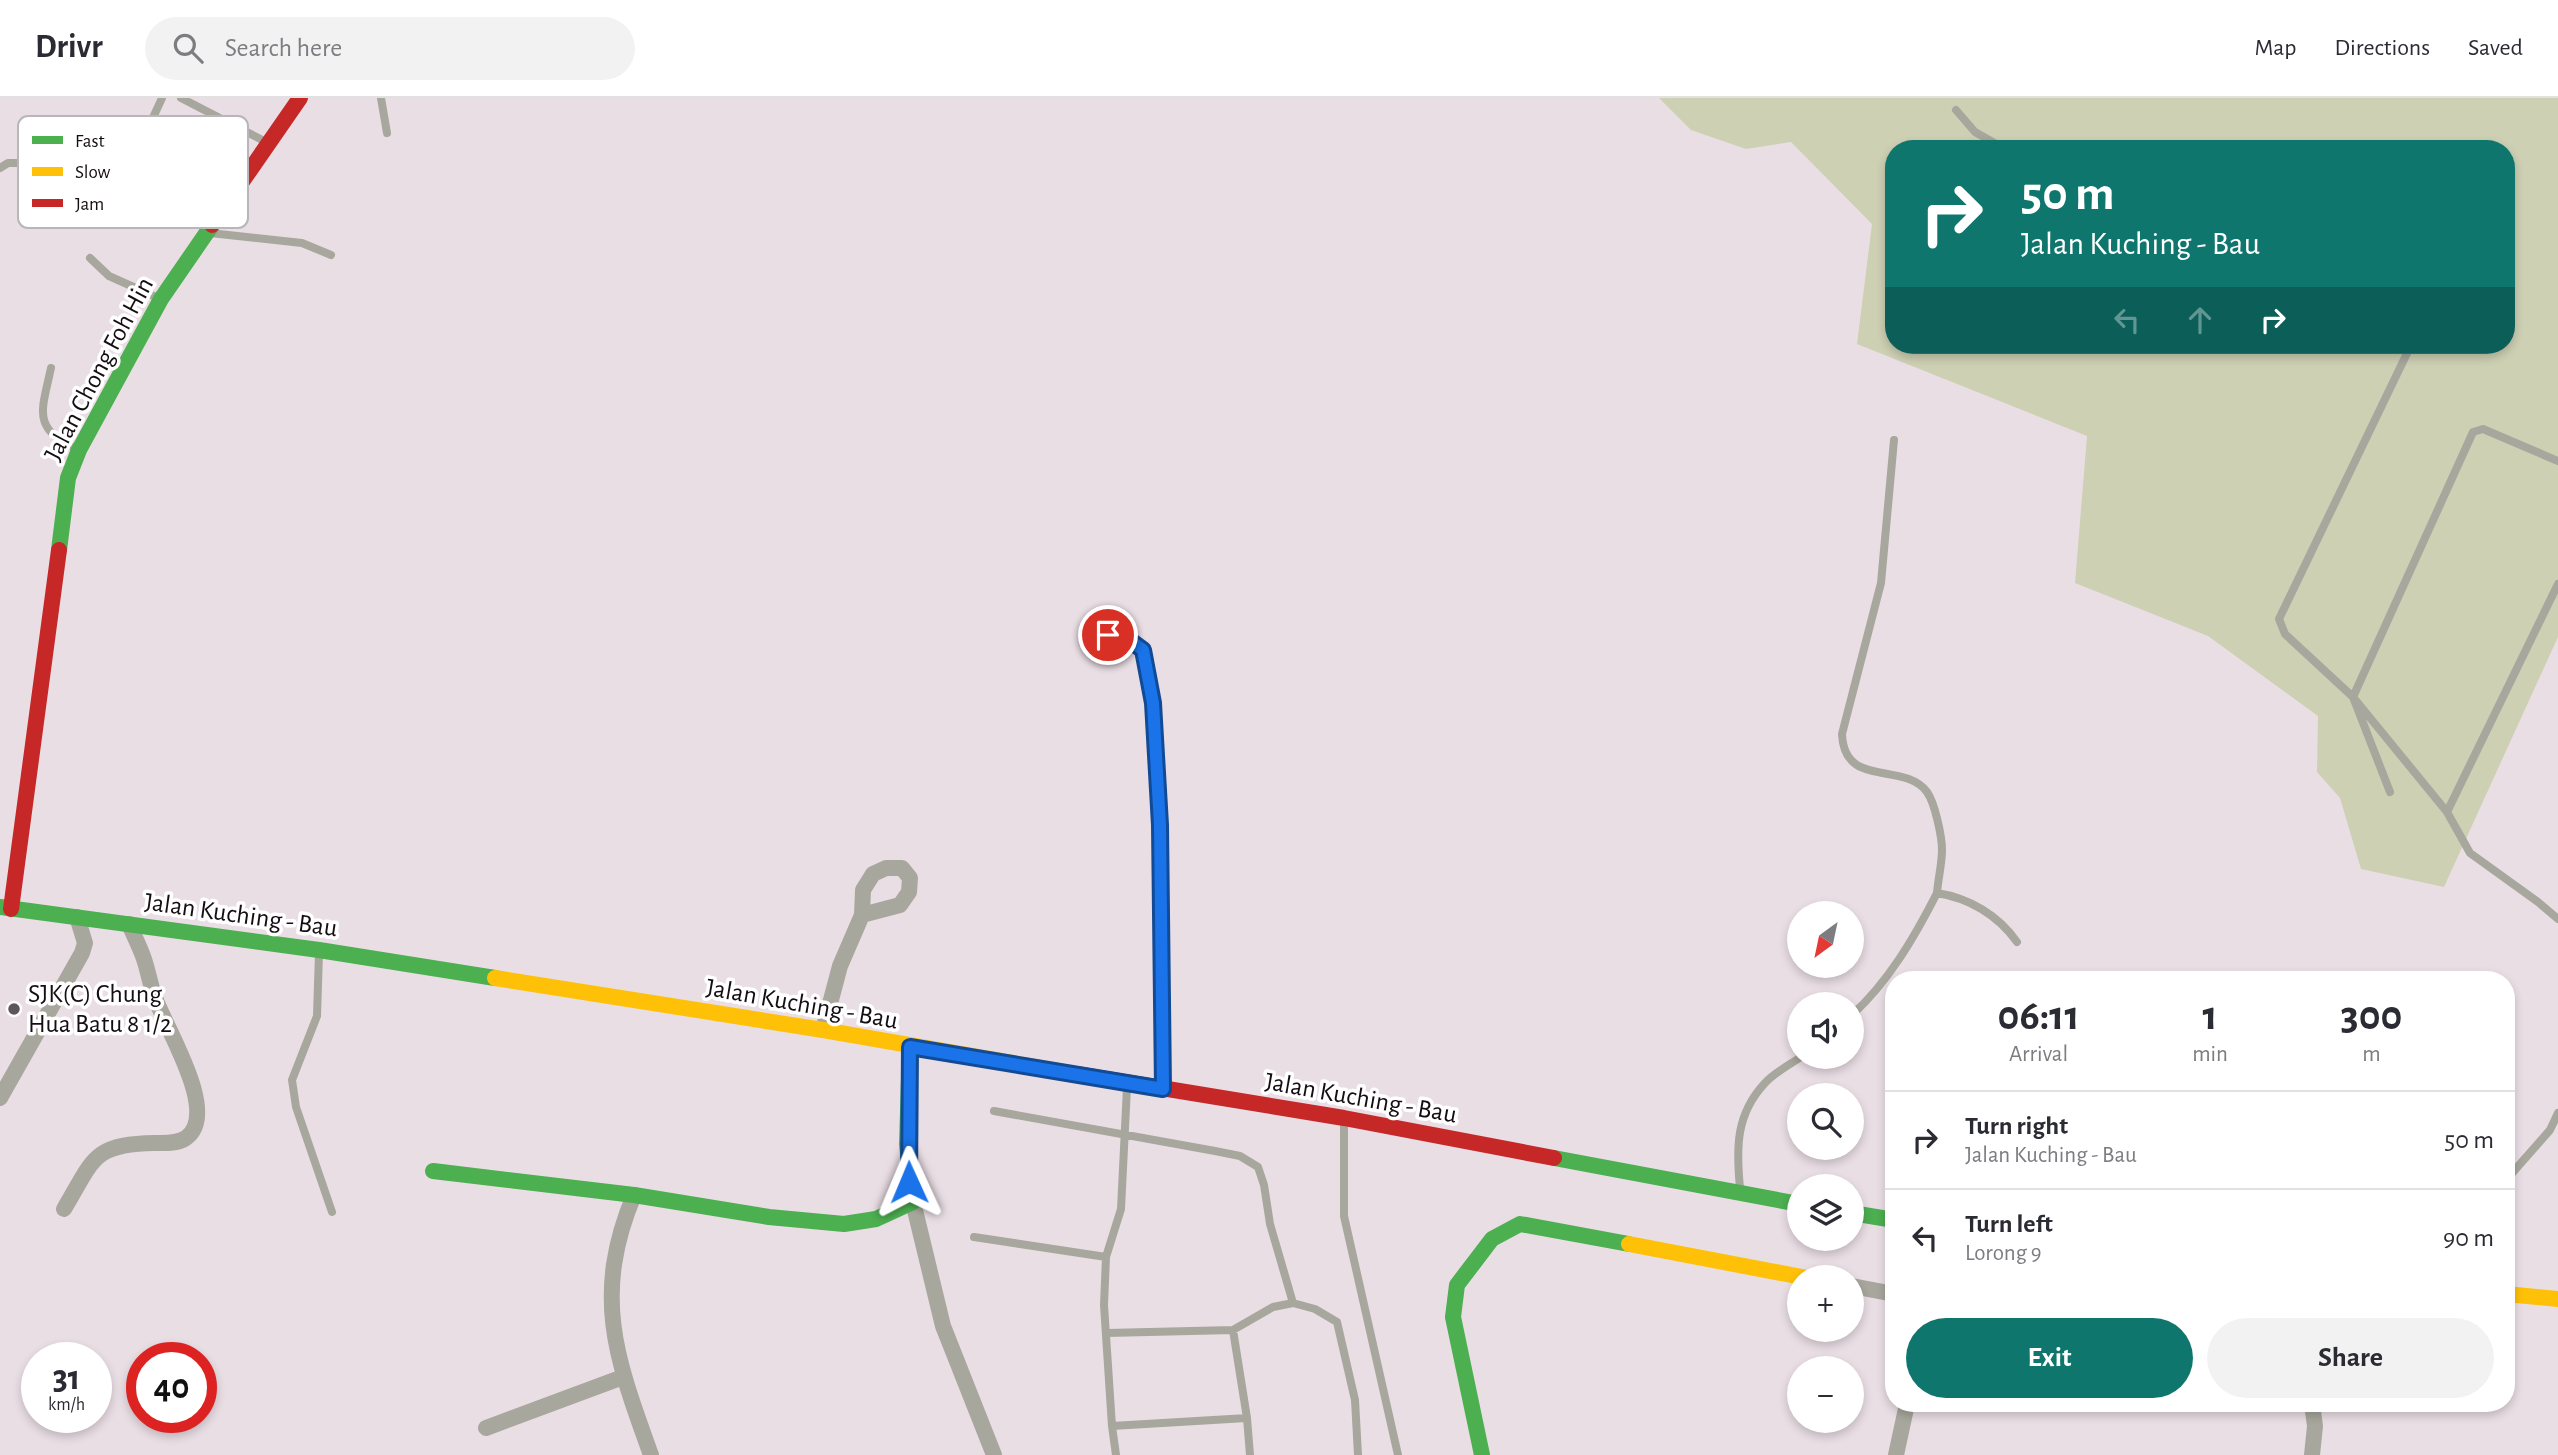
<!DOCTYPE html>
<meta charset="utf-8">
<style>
:root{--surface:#fff;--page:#f2f2f3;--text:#2b2b33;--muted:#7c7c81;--line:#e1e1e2;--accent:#0f766e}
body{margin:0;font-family:"Alegreya Sans",sans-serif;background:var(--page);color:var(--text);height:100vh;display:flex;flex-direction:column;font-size:26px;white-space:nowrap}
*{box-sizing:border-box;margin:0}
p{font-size:23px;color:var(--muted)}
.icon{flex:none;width:38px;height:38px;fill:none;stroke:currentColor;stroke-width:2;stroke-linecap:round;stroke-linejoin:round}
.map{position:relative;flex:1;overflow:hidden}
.side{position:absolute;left:1885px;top:873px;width:630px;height:441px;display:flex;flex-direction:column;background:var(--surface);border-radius:28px;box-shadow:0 4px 10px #0003}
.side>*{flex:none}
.top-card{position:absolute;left:1885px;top:42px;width:630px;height:214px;border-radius:28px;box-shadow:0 4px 10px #0003;background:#0f766e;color:#fff;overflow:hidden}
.needle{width:46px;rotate:213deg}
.buttons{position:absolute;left:1787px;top:803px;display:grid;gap:14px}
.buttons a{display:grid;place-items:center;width:77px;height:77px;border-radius:50%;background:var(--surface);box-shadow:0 4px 10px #0003;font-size:35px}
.speed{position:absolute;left:21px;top:1244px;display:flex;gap:14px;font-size:35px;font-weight:700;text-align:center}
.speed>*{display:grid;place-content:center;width:91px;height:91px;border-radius:50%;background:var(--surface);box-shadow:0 4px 10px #0003;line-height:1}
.speed small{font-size:18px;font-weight:400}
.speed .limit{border:10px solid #d22;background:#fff;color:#111}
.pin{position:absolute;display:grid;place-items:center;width:60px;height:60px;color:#fff;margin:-30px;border:4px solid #fff;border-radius:50%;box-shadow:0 2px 7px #0007}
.me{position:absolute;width:77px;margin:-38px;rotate:359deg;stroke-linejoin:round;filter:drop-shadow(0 0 5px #0008)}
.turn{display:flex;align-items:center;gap:24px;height:147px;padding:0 21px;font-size:32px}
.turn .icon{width:91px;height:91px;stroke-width:2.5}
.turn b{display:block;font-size:49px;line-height:60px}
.lanes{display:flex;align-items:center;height:66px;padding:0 21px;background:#0003;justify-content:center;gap:35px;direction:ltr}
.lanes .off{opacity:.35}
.eta{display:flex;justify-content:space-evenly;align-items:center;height:119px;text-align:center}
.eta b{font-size:42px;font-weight:700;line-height:49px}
.action{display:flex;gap:14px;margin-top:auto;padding:14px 21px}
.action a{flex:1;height:80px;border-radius:42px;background:var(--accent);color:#fff;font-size:28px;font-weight:700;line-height:80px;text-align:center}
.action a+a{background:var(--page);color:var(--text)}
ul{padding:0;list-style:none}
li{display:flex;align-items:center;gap:21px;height:98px;padding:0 21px;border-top:2px solid var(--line)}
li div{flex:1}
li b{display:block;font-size:26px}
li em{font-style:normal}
header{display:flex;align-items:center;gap:42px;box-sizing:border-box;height:98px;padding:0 35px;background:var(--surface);border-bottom:2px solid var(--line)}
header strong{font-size:33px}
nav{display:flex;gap:38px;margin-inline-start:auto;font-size:24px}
.search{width:490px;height:63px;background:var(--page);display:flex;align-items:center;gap:18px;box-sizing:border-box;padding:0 24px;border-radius:38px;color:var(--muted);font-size:26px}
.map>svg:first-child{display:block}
.green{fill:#cdd0b3;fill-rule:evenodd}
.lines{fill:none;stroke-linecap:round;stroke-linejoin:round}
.lane{stroke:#a8a79d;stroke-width:8}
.street{stroke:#a8a79d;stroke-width:16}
.fast{stroke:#4caf50;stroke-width:16}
.slow{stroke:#ffc107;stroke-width:16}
.jam{stroke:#c62828;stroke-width:16}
.route-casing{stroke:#114b97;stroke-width:18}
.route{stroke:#1a73e8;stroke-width:12}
.poi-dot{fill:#5f565b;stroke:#fff;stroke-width:2.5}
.labels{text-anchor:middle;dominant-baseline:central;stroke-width:7;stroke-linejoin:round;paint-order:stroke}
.street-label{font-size:26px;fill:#140d11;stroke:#fff}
.poi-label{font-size:26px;fill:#140d11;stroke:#fff;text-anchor:start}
.key{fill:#fff;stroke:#b8b6b8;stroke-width:2}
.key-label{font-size:19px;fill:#140d11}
</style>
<header>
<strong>Drivr</strong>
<div class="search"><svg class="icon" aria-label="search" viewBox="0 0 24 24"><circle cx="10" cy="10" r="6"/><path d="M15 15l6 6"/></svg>Search here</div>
<nav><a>Map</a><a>Directions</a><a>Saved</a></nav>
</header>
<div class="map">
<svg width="2558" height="1357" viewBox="0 0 2558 1357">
<rect width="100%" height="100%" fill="#eadee5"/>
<!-- green -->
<path class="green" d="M 1659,0 L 2558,0 L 2558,539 L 2444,789 L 2361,771 L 2340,700 L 2317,674 L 2318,618 L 2208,538 L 2075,485 L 2087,338 L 1857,246 L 1872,126 L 1791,44 L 1746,51 L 1691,32 ZM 1894,51 L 2506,51 L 2506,247 L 1894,247 Z"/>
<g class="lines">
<!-- lane -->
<path class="lane" d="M 181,0 L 266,44
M 381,0 L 387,35
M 1956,12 L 1975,34 L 2005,51
M 151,24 L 162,0
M 0,70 L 8,65 L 107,65 L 206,72 L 239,85
M 210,135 L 302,145 L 331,157
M 90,160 L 109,178 L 158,200
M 51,270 C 42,312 31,331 77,351
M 1894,342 L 1881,485 L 1842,636 C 1844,691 1904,663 1927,694 C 1935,705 1942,739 1942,752 C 1942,766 1938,781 1937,795
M 2558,486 L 2447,714 L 2470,755 L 2538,804 L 2558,821
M 1108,537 L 1121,536 L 1143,552 L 1153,605 L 1160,727 L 1163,988
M 2390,694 L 2353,599 L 2285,536 L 2279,521 L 2411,247
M 2447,714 L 2353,599 L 2473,334 L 2483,331 L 2558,363
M 319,855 L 317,918 L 292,982 L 296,1009 L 332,1114
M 1852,917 C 1889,883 1914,840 1937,795 C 1969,800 1998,817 2017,844
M 994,1013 L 1215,1053 L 1240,1058 L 1258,1069 L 1264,1087 L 1270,1126 L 1293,1205 L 1315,1211 L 1337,1224 L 1355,1302 L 1358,1357
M 1344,1023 L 1344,1118 L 1398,1357
M 2506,1082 L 2550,1032 L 2558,1015
M 1740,1090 C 1736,1049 1736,1016 1765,985 C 1774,975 1789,967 1801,959
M 974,1139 L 1106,1159
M 1107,1235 L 1233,1232 L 1273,1209 L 1293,1205
M 1247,1320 L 1250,1357
M 1112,1328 L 1247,1320 L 1233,1232
M 1116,1357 L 1112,1328 L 1104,1207 L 1106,1159 L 1121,1111 L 1127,989"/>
<!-- street -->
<path class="street" d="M 823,932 L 840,868 L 862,817 L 863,792 L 873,776 L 886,770 L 902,770 L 910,780 L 909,794 L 900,807 L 862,817
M 0,1000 L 82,855 L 85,845 L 77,819
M 634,1097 C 592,1198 616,1260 651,1357
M 913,1104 L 943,1228 L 994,1357
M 64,1111 C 94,1061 92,1046 155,1045 C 165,1045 177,1046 186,1040 C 221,1015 164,928 154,897 C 150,885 148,873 144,861 C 140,849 134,838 129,826
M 1852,1188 L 1894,1196
M 486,1330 L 623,1279
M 1896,1357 L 1907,1306
M 2312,1357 L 2315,1328 L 2312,1306"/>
<!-- fast -->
<path class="fast" d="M 59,452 L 68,380 L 79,352 L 161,201 L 212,127
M 0,809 L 319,852 L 495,880
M 1554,1060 L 1799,1106
M 433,1073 L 634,1097 L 769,1119 L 844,1126 L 876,1121 L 913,1104 L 907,1046 L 910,949
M 1852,1115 L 1894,1122
M 1482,1357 L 1453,1219 L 1457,1187 L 1492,1141 L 1520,1126 L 1629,1146"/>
<!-- slow -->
<path class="slow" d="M 495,880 L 823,932 L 1076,976
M 1629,1146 L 1807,1180
M 2506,1196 L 2558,1201"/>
<!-- jam -->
<path class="jam" d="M 212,127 L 300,0
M 11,811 L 59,452
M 1076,976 L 1344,1020 L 1554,1060"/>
</g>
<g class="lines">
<defs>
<path id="route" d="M 909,1084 L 910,949 L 1163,991 L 1160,727 L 1153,605 L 1143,552 L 1121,536 L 1108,537"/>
</defs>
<!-- route casing -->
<use href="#route" class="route-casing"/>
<!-- route -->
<use href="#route" class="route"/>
</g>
<!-- markers -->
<circle class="poi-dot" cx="14" cy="911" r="7"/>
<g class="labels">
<!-- street labels -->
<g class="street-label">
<text transform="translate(99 271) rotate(-62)">Jalan Chong Foh Hin</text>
<text transform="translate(241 817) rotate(8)">Jalan Kuching - Bau</text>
<text transform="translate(802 906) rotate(10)">Jalan Kuching - Bau</text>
<text transform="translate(1361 1000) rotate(10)">Jalan Kuching - Bau</text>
</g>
<!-- poi labels -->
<g class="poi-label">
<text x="28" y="896">SJK(C) Chung<tspan x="28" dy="30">Hua Batu 8 1/2</tspan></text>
</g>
</g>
<!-- legend -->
<rect x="18" y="18" width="230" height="112" rx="10" class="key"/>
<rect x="32" y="38" width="31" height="8" fill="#4caf50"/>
<rect x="32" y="69" width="31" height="9" fill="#ffc107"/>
<rect x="32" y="101" width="31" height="8" fill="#c62828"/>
<g class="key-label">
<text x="75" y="49">Fast</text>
<text x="75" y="80">Slow</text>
<text x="75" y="112">Jam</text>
</g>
</svg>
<div class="buttons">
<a><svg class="needle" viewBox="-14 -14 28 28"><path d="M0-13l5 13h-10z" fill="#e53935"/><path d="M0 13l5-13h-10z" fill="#7c7c81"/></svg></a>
<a><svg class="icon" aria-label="sound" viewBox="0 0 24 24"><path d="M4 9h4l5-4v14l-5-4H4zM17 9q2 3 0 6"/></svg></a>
<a><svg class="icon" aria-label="search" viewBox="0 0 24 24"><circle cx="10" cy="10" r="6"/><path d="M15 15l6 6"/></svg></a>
<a><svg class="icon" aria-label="layers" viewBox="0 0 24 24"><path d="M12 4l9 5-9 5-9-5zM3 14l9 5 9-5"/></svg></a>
<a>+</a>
<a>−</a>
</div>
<div class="speed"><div>31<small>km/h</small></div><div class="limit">40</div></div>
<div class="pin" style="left:1108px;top:537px;background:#d93025"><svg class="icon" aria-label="arrive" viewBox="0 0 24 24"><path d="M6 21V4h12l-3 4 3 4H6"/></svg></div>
<svg class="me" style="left:909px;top:1084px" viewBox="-20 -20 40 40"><path d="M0-17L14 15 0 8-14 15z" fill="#1a73e8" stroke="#fff" stroke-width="4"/></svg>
<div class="top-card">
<div class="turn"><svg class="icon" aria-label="right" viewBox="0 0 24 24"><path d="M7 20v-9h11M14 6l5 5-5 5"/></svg><div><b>50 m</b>Jalan Kuching - Bau</div></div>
<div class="lanes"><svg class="icon off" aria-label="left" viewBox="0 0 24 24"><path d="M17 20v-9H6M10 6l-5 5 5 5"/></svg><svg class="icon off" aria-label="ahead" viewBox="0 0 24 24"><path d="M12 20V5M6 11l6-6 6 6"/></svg><svg class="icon" aria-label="right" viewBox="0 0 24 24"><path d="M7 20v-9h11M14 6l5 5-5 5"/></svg></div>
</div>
<section class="side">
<div class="eta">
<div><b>06:11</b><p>Arrival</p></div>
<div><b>1</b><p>min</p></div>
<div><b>300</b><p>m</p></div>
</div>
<ul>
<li><svg class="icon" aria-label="right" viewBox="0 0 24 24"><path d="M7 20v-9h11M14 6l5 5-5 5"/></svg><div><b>Turn right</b><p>Jalan Kuching - Bau</p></div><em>50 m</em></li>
<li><svg class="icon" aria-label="left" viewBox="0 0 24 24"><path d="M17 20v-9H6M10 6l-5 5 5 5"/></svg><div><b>Turn left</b><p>Lorong 9</p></div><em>90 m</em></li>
</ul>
<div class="action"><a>Exit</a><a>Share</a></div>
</section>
</div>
